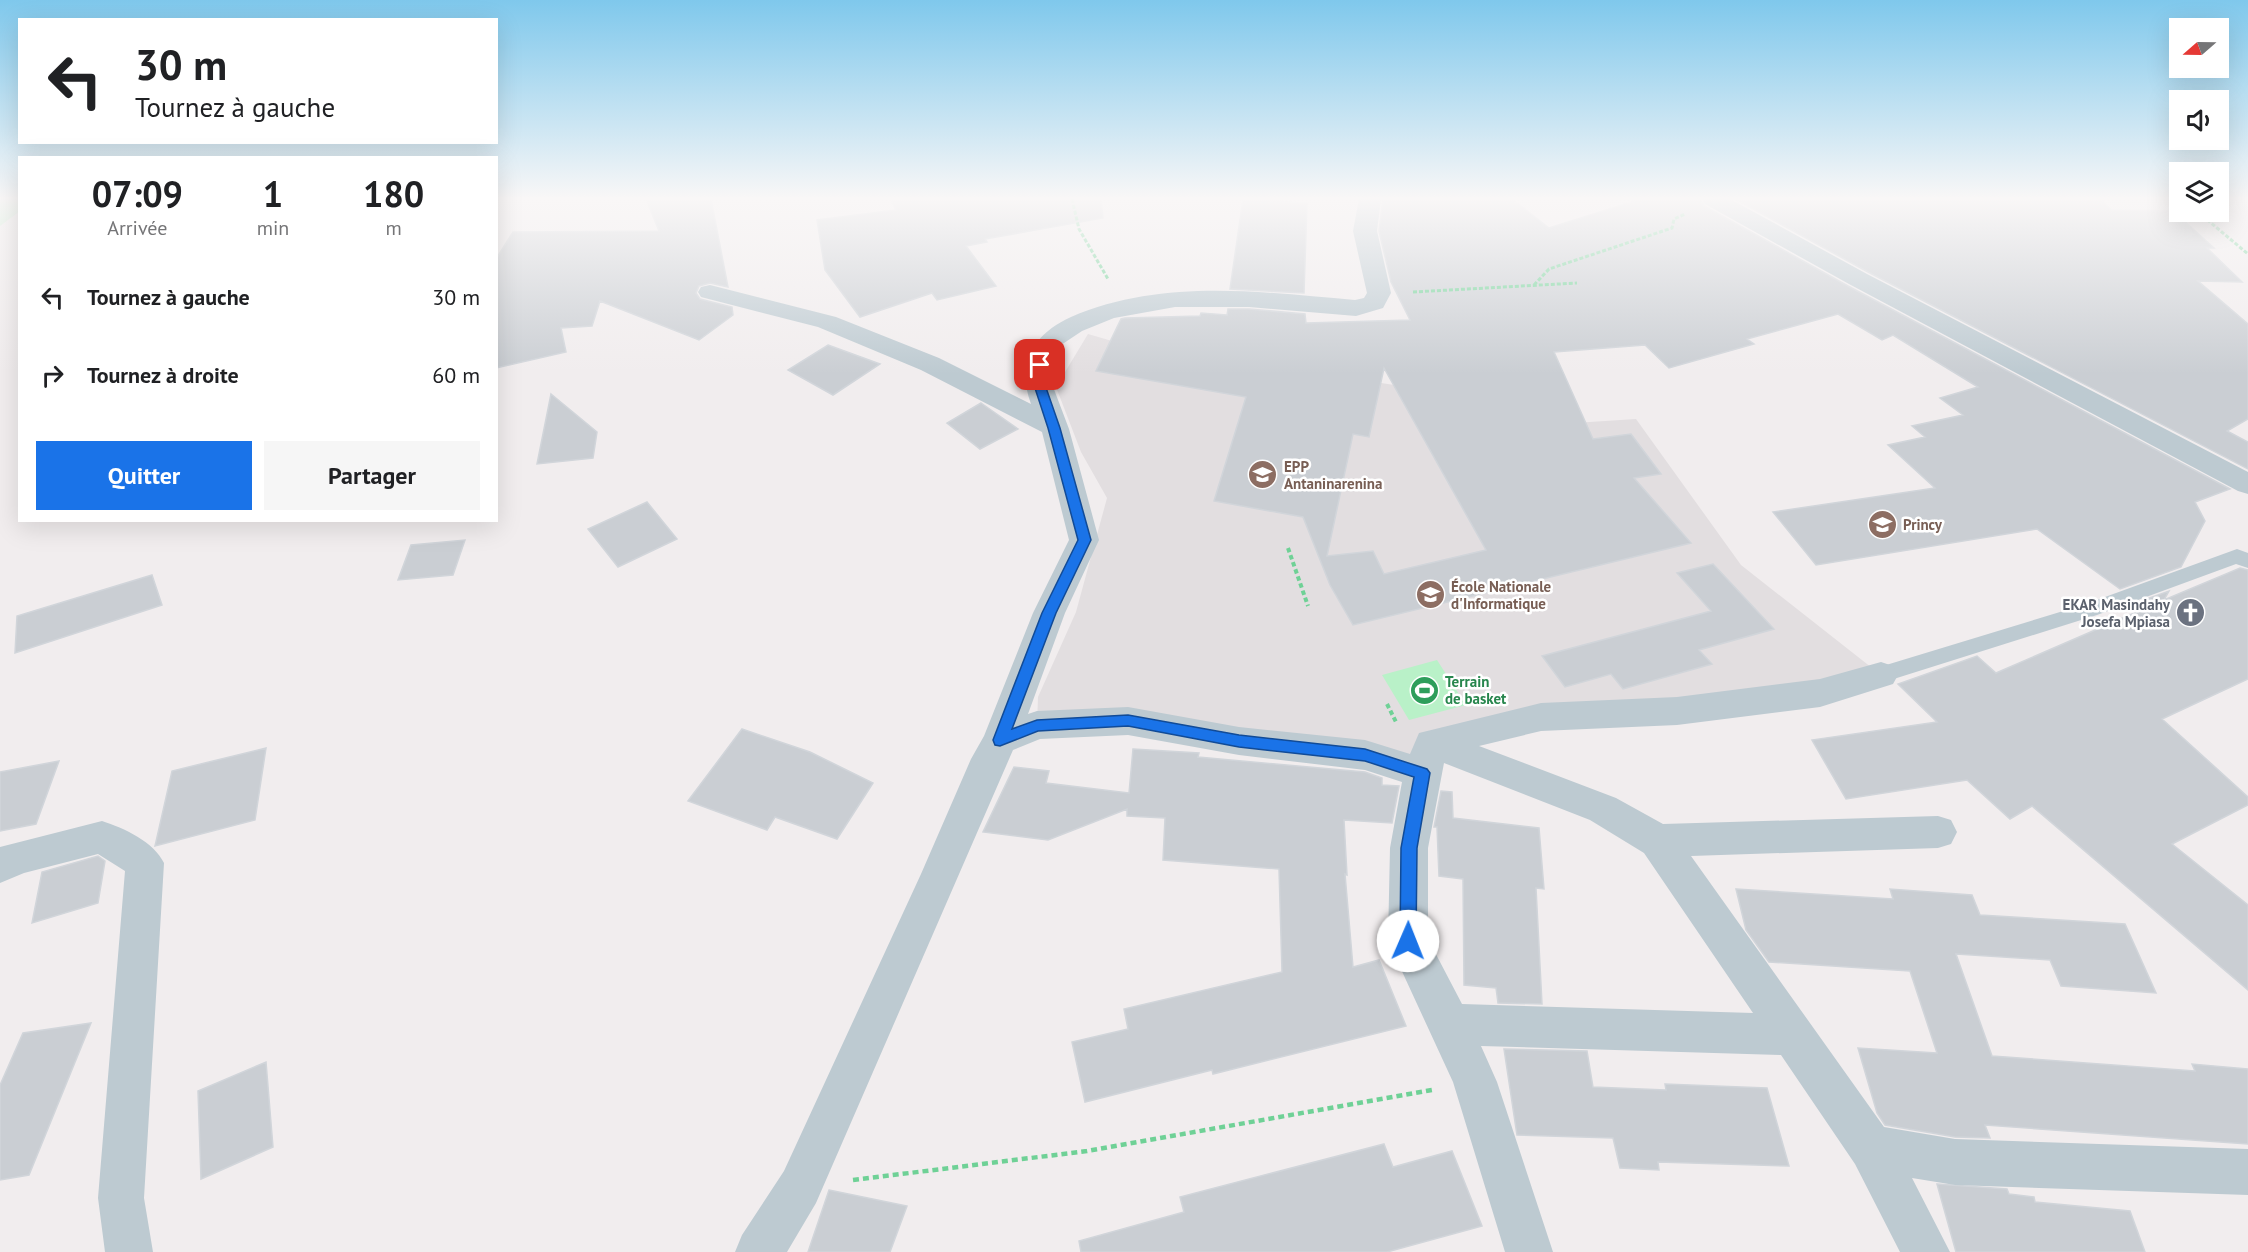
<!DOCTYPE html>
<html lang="fr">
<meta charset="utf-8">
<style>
:root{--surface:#fff;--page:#f6f6f6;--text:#202124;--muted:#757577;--accent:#1a73e8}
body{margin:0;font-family:"PT Sans",sans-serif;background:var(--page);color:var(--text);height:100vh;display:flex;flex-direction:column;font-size:22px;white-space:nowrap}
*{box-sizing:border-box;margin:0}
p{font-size:20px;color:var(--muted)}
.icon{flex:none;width:33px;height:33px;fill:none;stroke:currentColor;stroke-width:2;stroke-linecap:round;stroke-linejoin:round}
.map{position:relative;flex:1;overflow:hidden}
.side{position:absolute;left:18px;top:156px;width:480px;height:366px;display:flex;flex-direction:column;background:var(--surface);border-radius:0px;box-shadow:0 6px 24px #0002}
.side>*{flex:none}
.hud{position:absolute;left:18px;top:18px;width:480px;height:126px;border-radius:0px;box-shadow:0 6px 24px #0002;background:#fff;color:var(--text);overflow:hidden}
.needle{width:39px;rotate:250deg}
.buttons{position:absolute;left:2169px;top:18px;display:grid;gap:12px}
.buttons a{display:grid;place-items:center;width:60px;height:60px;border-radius:0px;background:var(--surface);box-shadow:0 6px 24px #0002;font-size:30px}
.pin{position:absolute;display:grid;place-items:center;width:51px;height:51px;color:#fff;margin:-26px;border-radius:12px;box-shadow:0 3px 9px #0006}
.me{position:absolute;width:66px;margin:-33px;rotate:1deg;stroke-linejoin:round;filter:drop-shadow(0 0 4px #0008)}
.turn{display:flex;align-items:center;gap:21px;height:126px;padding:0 18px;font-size:27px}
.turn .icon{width:78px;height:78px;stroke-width:2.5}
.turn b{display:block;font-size:42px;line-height:51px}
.eta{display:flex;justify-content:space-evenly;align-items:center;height:102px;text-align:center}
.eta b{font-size:36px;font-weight:700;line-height:42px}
.button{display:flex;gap:12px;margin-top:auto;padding:12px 18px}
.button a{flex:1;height:69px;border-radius:0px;background:var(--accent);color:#fff;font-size:24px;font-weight:700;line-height:69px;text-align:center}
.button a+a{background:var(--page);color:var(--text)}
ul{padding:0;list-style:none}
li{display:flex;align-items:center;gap:18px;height:78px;padding:0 18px}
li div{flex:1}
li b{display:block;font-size:22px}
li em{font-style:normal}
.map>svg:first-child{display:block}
.education{fill:#e2dee0}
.green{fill:#b9f1c8}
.building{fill:#caced3;stroke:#d1d5da;stroke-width:1.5;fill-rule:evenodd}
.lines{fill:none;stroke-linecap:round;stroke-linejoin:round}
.path-far2{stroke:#6fd196;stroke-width:3;stroke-dasharray:4 2;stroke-linecap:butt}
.path-far1{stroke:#6fd196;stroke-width:4;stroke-dasharray:4.5 3;stroke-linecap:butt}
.path{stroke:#6fd196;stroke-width:4.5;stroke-dasharray:6 4;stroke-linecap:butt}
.lane{fill:#bdcad1;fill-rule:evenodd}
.street{fill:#bdcad1;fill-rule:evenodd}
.route{fill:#1a73e8;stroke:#114b97;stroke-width:1.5}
.labels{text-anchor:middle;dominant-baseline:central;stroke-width:5;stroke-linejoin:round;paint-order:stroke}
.education-label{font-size:15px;font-weight:bold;fill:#785e54;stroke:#fff;text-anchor:start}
.worship-label{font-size:15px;font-weight:bold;fill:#5b616d;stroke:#fff;text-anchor:end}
.leisure-label{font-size:15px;font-weight:bold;fill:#27864d;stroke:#fff;text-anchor:start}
</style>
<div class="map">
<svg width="2248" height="1252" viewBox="0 0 2248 1252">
<rect width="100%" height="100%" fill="#f1edee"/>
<!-- education -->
<path class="education" d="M 1088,334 L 1119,343 L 1440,392 L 1434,432 L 1636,419 L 1741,565 L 1881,675 L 1432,743 L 1422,773 L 1365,755 L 1037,725 L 1038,697 L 1076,612 L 1107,498 L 1081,452 L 1056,387 Z"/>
<!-- green -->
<path class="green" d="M 0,199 L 19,199 L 20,211 L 0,226 Z
M 1437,660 L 1466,705 L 1409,720 L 1382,675 Z"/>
<!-- building -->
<path class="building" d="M 646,199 L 711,199 L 728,287 L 710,283 L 699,286 L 696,293 L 700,299 L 732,307 L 733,315 L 699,340 L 600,301 L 592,326 L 561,328 L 566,352 L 496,368 L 496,259 L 513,232 L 659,231 Z
M 890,199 L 1101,199 L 1103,218 L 985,239 L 987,242 L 966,246 L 996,286 L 937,300 L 932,293 L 860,317 L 825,270 L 817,220 L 896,210 Z
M 1243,199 L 1307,203 L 1304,293 L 1230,289 Z
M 1383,199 L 1512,199 L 1549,228 L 1641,199 L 1700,199 L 1704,206 L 1848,286 L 2230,489 L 2195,502 L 2205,521 L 2181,567 L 2120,589 L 2037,529 L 1816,565 L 1773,512 L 1935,488 L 1888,445 L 1925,437 L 1912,426 L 1963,415 L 1940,398 L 1978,387 L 1893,335 L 1882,340 L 1838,314 L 1747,339 L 1754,344 L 1669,368 L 1645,345 L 1554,352 L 1593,439 L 1631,434 L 1661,474 L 1634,478 L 1691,543 L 1353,625 L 1330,585 L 1303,517 L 1214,501 L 1246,397 L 1096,371 L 1121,319 L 1125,318 L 1200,316 L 1201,313 L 1227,315 L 1228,309 L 1249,309 L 1305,314 L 1306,323 L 1410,320 L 1391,282 L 1379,231 ZM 1384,368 L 1486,550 L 1384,574 L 1373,551 L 1327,556 L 1353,434 L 1369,437 Z
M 1735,199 L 2067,199 L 2103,201 L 2111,210 L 2173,211 L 2214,248 L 2207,248 L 2242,282 L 2198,281 L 2248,324 L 2248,419 L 2227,431 L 2248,442 L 2248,469 L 1868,272 Z
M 828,345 L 880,364 L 833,395 L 788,370 Z
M 551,394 L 597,432 L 593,458 L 537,464 Z
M 981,403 L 1018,429 L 980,449 L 947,423 Z
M 647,502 L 677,539 L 618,567 L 588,529 Z
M 465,540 L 453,575 L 398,580 L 411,545 Z
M 1713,564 L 1774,629 L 1699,650 L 1712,664 L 1623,689 L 1611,674 L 1565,687 L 1542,656 L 1711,611 L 1677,573 Z
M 2240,568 L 2248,570 L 2248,679 L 2162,719 L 2248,797 L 2248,805 L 2172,844 L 2248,905 L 2248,990 L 2032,806 L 2010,819 L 1967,780 L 1846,799 L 1812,740 L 1937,722 L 1898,684 L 1977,656 L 1996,673 L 2146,608 L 2138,602 L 2169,591 L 2164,600 Z
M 152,575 L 162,605 L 15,653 L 17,616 Z
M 742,729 L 810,752 L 873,783 L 837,839 L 775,817 L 767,830 L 688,801 Z
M 266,748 L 255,820 L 155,846 L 172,771 Z
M 1133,749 L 1199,753 L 1198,757 L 1365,772 L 1382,778 L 1382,785 L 1399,786 L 1392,823 L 1344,820 L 1347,875 L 1345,874 L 1353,967 L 1379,960 L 1406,1026 L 1213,1074 L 1212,1070 L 1085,1102 L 1072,1042 L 1128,1029 L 1124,1009 L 1282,972 L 1279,869 L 1163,860 L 1165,818 L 1127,816 L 1127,809 L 1048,840 L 983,832 L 1014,767 L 1049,771 L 1046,783 L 1129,793 Z
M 59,761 L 36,824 L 0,831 L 0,772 Z
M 1441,791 L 1452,792 L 1453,818 L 1539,828 L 1544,889 L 1536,888 L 1542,1004 L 1498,1003 L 1496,988 L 1464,985 L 1463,879 L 1439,876 L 1437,827 L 1434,827 Z
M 98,856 L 105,861 L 98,903 L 32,923 L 42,872 Z
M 1736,889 L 1893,899 L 1890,889 L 1972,895 L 1980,915 L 2125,924 L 2156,993 L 2061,986 L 2050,960 L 1956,954 L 1992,1056 L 2195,1071 L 2192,1064 L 2248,1069 L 2248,1144 L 1985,1125 L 1990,1138 L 1955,1137 L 1885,1125 L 1877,1113 L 1858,1048 L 1937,1053 L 1910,971 L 1769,962 L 1746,930 Z
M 91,1023 L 29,1175 L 0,1180 L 0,1085 L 23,1033 Z
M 1504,1049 L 1587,1051 L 1593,1087 L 1666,1090 L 1665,1084 L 1767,1088 L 1789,1166 L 1658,1162 L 1659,1170 L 1620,1168 L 1613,1138 L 1517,1135 Z
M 266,1062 L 273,1147 L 201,1179 L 198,1091 Z
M 1384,1144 L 1393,1167 L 1452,1151 L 1482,1226 L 1387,1252 L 1081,1252 L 1079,1241 L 1184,1212 L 1180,1197 Z
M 1937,1184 L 2007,1189 L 2009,1194 L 2034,1197 L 2035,1202 L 2130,1211 L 2145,1252 L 1956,1252 Z
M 829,1190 L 907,1206 L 890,1252 L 808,1252 Z"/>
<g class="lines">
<!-- path-far2 -->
<path class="path-far2" d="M 1072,199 L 1079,229 L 1108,279
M 2198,212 L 2248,254
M 1534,285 L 1549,269 L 1672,228 L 1674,219 L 1685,214
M 1413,292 L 1577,283"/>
<!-- path-far1 -->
<path class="path-far1" d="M 1288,548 L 1308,606
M 1387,704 L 1397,724"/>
<!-- path -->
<path class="path" d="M 853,1180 L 1087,1151 L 1432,1090"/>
<!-- lane -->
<path class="lane" d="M 2237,549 L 2248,553 L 2248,568 L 2236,564 L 2097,615 L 1881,683 L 1873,681 L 1870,675 L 1873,669 L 2083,605 Z"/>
<!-- street -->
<path class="street" d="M 1359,199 L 1381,199 L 1377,231 L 1391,293 L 1383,308 L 1356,316 L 1249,307 L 1175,307 L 1114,318 L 1082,331 L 1061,345 L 1053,359 L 1052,384 L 1069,429 L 1099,540 L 1065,613 L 1028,714 L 1037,711 L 1128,707 L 1239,727 L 1365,740 L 1410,754 L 1419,733 L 1541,703 L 1677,697 L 1820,679 L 1881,662 L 1893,666 L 1898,675 L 1893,684 L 1820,707 L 1677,725 L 1541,731 L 1479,746 L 1616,798 L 1663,824 L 1938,816 L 1951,820 L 1957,832 L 1951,844 L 1938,848 L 1691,856 L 1884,1127 L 1955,1139 L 2248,1149 L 2248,1195 L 1955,1185 L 1912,1178 L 1950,1252 L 1900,1252 L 1855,1164 L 1781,1055 L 1481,1046 L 1497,1082 L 1553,1252 L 1505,1252 L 1453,1082 L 1388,941 L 1390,848 L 1402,782 L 1365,770 L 1239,755 L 1128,735 L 1040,739 L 1013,750 L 816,1203 L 787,1252 L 735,1252 L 742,1235 L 784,1171 L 921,874 L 971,759 L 984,736 L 1033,613 L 1069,540 L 1042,432 L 921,370 L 818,327 L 701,297 L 698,292 L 701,287 L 710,285 L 836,317 L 939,358 L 1031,404 C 1016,364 1033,334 1071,317 C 1162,278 1260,292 1355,300 L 1364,298 L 1367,293 L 1353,231 ZM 1444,763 L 1590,820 L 1644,853 L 1753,1013 L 1462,1004 L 1428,939 L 1428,848 Z
M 1702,199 L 1730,199 L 1867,274 L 2248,472 L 2248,494 L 2238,491 L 1849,284 L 1705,204 Z
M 102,821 C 124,828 154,842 164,863 L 144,1198 L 153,1252 L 105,1252 L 98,1198 L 125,871 L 98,854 L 24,873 L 0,883 L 0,847 Z"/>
</g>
<!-- sky -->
<linearGradient id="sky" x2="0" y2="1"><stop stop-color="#7fc8ec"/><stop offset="0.53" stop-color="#f9f7f7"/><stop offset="1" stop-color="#f9f7f7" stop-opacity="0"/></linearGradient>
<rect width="2248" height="374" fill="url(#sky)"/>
<!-- route -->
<path class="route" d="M 1036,363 L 1045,365 L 1043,379 L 1060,428 L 1091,540 L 1056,613 L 1012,729 L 1037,720 L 1128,715 L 1239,735 L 1365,749 L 1427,769 L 1430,773 L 1417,848 L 1416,941 L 1414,947 L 1408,949 L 1402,947 L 1400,941 L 1401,848 L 1414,777 L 1365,761 L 1239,747 L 1128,726 L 1038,731 L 1000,746 L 995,745 L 993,740 L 1042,613 L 1078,540 L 1048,428 L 1032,379 Z"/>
<!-- icons -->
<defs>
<symbol id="school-disc" viewBox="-11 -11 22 22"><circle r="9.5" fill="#8d6e63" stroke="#fff"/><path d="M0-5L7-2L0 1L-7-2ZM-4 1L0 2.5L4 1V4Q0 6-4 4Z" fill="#fff"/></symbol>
<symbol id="university-disc" viewBox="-11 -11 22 22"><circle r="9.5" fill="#8d6e63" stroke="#fff"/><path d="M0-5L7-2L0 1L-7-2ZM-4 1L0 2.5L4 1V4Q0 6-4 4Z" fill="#fff"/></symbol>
<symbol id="church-disc" viewBox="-11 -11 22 22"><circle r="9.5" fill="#6b7280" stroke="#fff"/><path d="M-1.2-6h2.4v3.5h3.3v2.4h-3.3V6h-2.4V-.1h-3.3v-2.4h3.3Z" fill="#fff"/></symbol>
<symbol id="stadium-disc" viewBox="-11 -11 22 22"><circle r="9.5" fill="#2e9e5b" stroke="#fff"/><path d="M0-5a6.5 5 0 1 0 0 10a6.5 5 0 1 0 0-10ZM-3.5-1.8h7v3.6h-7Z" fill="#fff"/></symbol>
</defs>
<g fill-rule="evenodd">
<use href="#school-disc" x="1246" y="458" width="33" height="33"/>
<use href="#school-disc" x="1866" y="508" width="33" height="33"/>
<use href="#university-disc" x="1414" y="578" width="33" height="33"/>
<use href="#church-disc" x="2174" y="596" width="33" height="33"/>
<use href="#stadium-disc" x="1408" y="674" width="33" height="33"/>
</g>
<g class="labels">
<!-- education labels -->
<g class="education-label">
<text x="1284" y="466">EPP<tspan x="1284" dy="17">Antaninarenina</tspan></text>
<text x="1903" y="524">Princy</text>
<text x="1451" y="586">École Nationale<tspan x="1451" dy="17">d'Informatique</tspan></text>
</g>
<!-- worship labels -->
<g class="worship-label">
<text x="2170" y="604">EKAR Masindahy<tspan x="2170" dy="17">Josefa Mpiasa</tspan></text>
</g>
<!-- leisure labels -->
<g class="leisure-label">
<text x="1445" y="681">Terrain<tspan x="1445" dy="17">de basket</tspan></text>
</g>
</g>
</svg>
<div class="buttons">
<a><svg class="needle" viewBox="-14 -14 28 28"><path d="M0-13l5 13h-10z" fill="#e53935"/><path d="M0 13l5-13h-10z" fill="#757577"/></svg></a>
<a><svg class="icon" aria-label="sound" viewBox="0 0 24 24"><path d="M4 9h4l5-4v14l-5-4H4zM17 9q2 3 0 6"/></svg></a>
<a><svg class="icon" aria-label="layers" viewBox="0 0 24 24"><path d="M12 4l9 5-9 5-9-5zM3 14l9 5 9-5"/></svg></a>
</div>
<div class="pin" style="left:1040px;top:365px;background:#d93025"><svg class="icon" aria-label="arrive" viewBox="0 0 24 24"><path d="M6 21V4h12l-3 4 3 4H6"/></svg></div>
<svg class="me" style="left:1408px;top:941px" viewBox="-20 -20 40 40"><circle r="19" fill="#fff"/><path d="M0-13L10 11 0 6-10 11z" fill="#1a73e8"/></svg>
<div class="hud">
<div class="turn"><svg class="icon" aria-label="left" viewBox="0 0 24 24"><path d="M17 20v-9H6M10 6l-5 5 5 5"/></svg><div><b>30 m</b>Tournez à gauche</div></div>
</div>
<section class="side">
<div class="eta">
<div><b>07:09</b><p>Arrivée</p></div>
<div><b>1</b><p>min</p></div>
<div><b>180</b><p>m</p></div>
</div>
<ul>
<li><svg class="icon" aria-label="left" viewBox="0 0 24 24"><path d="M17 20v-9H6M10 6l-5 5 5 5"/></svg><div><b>Tournez à gauche</b></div><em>30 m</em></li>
<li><svg class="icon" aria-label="right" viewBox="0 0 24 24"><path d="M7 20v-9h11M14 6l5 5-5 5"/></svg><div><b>Tournez à droite</b></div><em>60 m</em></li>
</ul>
<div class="button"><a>Quitter</a><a>Partager</a></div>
</section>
</div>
